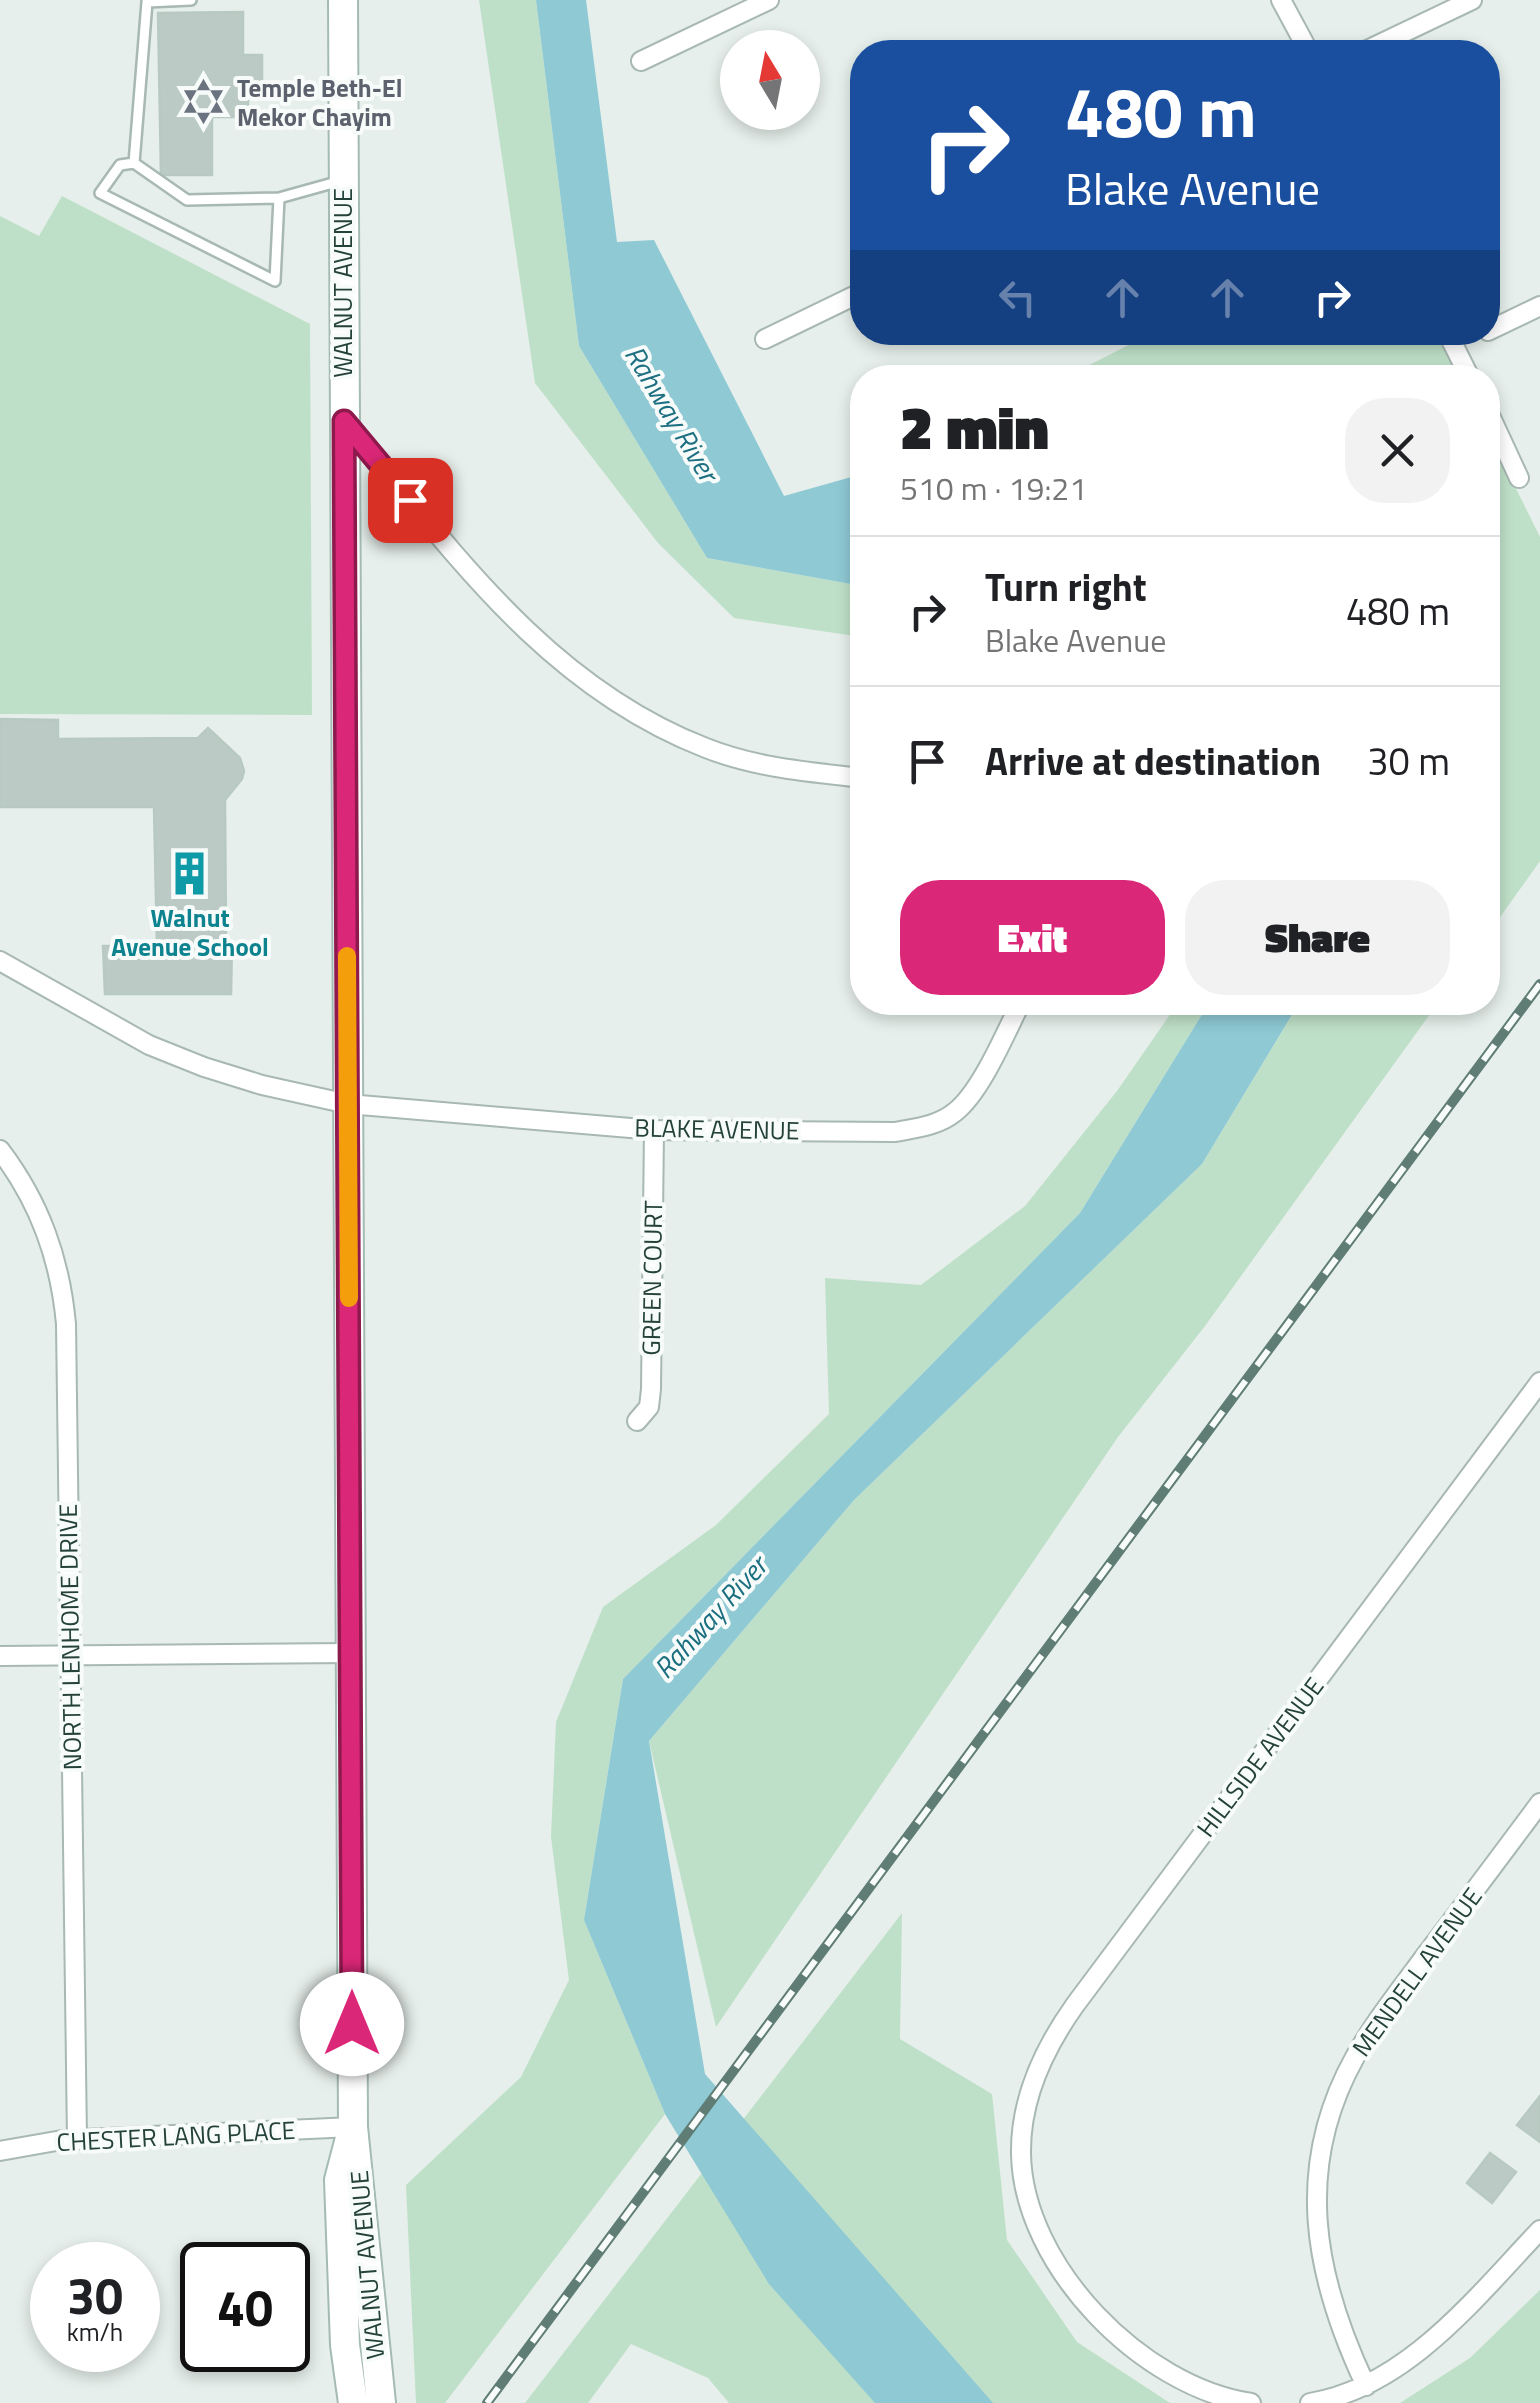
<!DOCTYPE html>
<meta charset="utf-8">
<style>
:root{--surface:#fff;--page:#f2f2f2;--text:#202124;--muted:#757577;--line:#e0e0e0;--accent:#db2777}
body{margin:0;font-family:"Titillium Web",sans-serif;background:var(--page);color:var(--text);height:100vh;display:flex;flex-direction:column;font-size:38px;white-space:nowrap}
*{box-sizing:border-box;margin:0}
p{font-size:32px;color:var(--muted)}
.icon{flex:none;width:55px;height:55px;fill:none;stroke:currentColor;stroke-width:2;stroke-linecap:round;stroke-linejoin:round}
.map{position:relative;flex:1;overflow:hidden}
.drawer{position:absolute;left:850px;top:365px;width:650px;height:650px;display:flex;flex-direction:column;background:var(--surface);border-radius:40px;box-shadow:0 5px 15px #0003}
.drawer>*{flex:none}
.hud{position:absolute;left:850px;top:40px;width:650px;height:305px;border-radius:40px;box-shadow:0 5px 15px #0003;background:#1a4fa0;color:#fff;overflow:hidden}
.needle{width:65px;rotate:350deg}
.controls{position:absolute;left:720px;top:30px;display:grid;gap:20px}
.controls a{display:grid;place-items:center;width:100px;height:100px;border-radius:50%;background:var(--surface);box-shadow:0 5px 15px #0003;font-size:50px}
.speed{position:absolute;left:30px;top:2242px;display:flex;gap:20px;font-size:50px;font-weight:700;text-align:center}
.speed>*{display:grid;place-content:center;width:130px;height:130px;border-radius:50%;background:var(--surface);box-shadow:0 5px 15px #0003;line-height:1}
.speed small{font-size:25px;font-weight:400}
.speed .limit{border:5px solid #111;border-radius:15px;background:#fff;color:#111}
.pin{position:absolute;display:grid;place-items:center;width:85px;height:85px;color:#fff;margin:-42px;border-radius:20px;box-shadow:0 5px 15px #0006}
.me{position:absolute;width:110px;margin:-55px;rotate:0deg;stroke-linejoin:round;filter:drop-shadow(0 0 8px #0008)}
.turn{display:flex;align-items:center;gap:35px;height:210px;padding:0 50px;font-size:45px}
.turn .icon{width:130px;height:130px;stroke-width:2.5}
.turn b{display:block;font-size:70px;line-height:85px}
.lanes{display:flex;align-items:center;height:95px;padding:0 50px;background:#0003;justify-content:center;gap:50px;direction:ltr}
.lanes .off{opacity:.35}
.round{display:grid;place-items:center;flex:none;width:105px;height:105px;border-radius:40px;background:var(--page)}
.summary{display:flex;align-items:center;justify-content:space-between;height:170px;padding:0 50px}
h1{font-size:60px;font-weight:800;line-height:75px}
.button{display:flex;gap:20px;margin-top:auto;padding:20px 50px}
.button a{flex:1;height:115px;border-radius:40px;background:var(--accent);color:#fff;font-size:40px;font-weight:800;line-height:115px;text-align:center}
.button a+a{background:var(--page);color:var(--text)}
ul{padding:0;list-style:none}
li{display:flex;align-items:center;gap:30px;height:150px;padding:0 50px;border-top:2px solid var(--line)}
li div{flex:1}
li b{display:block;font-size:38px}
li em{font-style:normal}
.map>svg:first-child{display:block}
.green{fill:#bfe0c8}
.water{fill:#8ec9d4}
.building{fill:#bbcac4;stroke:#b8c9c2;stroke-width:2.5}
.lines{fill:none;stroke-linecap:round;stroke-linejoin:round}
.lane-casing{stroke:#a8b8b2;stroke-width:14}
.street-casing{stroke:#a8b8b2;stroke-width:22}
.secondary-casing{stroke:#a4bbb3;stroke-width:32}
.lane{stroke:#fff;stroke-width:9}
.street{stroke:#fff;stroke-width:18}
.secondary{stroke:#fff;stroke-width:28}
.rail-casing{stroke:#5f7d75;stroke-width:10}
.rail{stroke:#f7fbf9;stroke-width:6;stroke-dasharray:19;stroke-linecap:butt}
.route-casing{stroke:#8e194d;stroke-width:25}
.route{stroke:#db2777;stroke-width:18}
.slow{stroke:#f59e0b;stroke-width:18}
.labels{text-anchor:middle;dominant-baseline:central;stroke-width:8;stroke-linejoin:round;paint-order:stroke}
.worship-label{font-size:25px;font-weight:bold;fill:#5b616d;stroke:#f7fbf9;text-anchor:start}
.street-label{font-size:25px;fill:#24423a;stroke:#f7fbf9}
.culture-label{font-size:25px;font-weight:bold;fill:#0d838f;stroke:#f7fbf9}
.water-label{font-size:28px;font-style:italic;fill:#1c6f80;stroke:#f7fbf9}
</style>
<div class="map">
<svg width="1540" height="2403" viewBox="0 0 1540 2403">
<rect width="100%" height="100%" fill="#e6efeb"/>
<!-- green -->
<path class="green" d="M 479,0 L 536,0 L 579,346 L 707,558 L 862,586 L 862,637 L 734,618 L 658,543 L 535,383 Z
M 62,196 L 310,324 L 312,715 L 0,714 L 0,216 L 39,236 Z
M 1154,332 L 1438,333 L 1460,377 L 1064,378 Z
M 1488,432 L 1540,537 L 1540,861 L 1488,934 Z
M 1178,1003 L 1209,1003 L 1080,1213 L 623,1679 L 584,1920 L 665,2114 L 445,2403 L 416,2403 L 406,2185 L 521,2077 L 569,1980 L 551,1837 L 556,1722 L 603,1607 L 716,1525 L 829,1414 L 825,1278 L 921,1285 L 1025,1206 L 1117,1091 Z
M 1299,1003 L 1438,1003 L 1205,1326 L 1118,1437 L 716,2027 L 649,1741 L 854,1500 L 1202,1164 Z
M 902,1913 L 900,2039 L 992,2094 L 1007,2240 L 1077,2342 L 1170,2403 L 729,2403 L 708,2378 L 631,2344 L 588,2403 L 525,2403 Z
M 1540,2290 L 1540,2403 L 1400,2403 L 1470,2358 Z"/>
<!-- water -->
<path class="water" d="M 536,0 L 586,0 L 617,242 L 654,240 L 784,496 L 862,474 L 862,586 L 707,558 L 579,346 Z
M 1209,1003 L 1299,1003 L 1202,1164 L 854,1500 L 649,1741 L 705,2074 L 993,2403 L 875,2403 L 769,2284 L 665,2114 L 584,1920 L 623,1679 L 1080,1213 Z"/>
<!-- building -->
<path class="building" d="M 243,12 L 243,55 L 262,55 L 262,87 L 248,87 L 248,117 L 212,117 L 212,175 L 161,175 L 158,13 Z
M 0,719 L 58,720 L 58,739 L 198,738 L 208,728 L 240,758 L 244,771 L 242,779 L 225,800 L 226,941 L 232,942 L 231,994 L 105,994 L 103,946 L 157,946 L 154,807 L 0,807 Z
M 1540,2096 L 1540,2142 L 1517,2125 Z
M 1490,2153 L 1516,2172 L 1492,2203 L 1467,2183 Z"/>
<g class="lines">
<defs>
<path id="lane" d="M 191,0 L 147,2 L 134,163 L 187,200 L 279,198 L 340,181
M 134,163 L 120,165 L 100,193 L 275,281 L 279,198"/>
<path id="street" d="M 1281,0 L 1309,52
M 1363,52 L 1472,0
M 641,61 L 769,0
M 1488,331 L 1540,306
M 1447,332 L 1470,378
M 765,339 L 862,292
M 1488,411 L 1519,478
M 345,421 C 451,549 546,686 706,748 C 756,768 810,772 862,778
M 0,961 L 149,1045 L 204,1067 L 262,1085 L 348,1104 L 654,1130 L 895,1132 C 916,1128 938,1126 955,1112 C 981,1092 1006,1032 1021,1002
M 0,1150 C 40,1203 60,1259 66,1324 L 77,2140
M 637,1421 L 649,1407 L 651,1389 L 654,1130
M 0,1656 L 351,1653
M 0,2151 L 62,2140 L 353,2127
M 1366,2386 C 1314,2276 1293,2168 1355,2057 C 1375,2021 1401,1989 1425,1956 C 1464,1905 1502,1854 1540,1803
M 1251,2403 C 1142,2387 1023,2266 1021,2154 C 1020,2099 1043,2050 1075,2005 L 1540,1382
M 1310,2403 C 1407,2387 1476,2297 1540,2230"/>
<path id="secondary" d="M 343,0 L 353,2127 L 381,2403
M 350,2138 L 339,2180 L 345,2345 L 353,2403"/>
</defs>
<!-- lane casing -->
<use href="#lane" class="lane-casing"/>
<!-- street casing -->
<use href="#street" class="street-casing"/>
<!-- secondary casing -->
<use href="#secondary" class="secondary-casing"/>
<!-- lane -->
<use href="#lane" class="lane"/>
<!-- street -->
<use href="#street" class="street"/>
<!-- secondary -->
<use href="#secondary" class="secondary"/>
<defs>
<path id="rail" d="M 487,2403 L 1540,984"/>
</defs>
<!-- rail casing -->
<use href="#rail" class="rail-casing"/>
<!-- rail -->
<use href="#rail" class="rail"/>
</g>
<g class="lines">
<defs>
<path id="route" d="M 352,2024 L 344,421 L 410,500"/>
</defs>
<!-- route casing -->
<use href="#route" class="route-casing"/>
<!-- route -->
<use href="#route" class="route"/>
<!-- slow -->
<path class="slow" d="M 347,956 L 349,1298"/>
</g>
<!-- icons -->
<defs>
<symbol id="synagogue-bare" viewBox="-9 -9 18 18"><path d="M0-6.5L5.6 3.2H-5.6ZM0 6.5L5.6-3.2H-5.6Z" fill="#6b7280" stroke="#f7fbf9" stroke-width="2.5" paint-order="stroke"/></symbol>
<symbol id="building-bare" viewBox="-9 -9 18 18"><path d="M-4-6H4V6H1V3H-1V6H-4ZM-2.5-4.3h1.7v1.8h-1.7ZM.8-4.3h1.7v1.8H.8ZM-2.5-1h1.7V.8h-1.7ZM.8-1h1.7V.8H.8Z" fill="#0f9aa8" stroke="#f7fbf9" stroke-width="2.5" paint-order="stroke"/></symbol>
</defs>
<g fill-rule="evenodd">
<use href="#synagogue-bare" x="172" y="70" width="63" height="63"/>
<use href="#building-bare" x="158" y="842" width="63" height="63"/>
</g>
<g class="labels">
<!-- worship labels -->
<g class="worship-label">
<text x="237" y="88">Temple Beth-El<tspan x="237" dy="29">Mekor Chayim</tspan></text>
</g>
<!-- street labels -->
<g class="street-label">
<text transform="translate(343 283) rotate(-90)">WALNUT AVENUE</text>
<text transform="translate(717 1129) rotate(1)">BLAKE AVENUE</text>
<text transform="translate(652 1278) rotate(-89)">GREEN COURT</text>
<text transform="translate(70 1637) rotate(-91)">NORTH LENHOME DRIVE</text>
<text transform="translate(1260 1757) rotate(-53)">HILLSIDE AVENUE</text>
<text transform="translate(1417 1972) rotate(-54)">MENDELL AVENUE</text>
<text transform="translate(176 2136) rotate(-3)">CHESTER LANG PLACE</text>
<text transform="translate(367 2265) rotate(-95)">WALNUT AVENUE</text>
</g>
<!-- culture labels -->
<g class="culture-label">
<text x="190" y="918">Walnut<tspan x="190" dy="29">Avenue School</tspan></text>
</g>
<!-- water labels -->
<g class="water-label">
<text transform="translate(672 413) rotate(59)">Rahway River</text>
<text transform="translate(710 1617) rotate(-48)">Rahway River</text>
</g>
</g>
</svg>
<div class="controls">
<a><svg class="needle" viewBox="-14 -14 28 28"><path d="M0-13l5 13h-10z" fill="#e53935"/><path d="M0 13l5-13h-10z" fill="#757577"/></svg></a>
</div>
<div class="speed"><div>30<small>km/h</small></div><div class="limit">40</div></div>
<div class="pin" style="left:410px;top:500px;background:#d93025"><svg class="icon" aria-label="arrive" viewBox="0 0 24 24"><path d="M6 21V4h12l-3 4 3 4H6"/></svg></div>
<svg class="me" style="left:352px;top:2024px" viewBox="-20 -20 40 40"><circle r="19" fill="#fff"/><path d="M0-13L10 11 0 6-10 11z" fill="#db2777"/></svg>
<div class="hud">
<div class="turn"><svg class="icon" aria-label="right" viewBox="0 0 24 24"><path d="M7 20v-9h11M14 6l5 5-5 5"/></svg><div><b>480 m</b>Blake Avenue</div></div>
<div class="lanes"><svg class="icon off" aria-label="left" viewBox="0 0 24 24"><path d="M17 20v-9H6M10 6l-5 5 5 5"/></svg><svg class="icon off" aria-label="ahead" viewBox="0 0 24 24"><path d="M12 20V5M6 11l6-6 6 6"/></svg><svg class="icon off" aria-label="ahead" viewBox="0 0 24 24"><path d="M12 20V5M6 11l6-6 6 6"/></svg><svg class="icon" aria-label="right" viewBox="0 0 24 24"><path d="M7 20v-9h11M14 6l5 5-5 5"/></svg></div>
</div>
<section class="drawer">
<div class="summary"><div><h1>2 min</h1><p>510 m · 19:21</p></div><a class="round"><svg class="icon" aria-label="close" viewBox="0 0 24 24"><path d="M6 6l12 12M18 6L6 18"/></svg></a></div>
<ul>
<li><svg class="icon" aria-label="right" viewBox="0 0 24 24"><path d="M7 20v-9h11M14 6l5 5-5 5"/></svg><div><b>Turn right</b><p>Blake Avenue</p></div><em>480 m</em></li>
<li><svg class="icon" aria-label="arrive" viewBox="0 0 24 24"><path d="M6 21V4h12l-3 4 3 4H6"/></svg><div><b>Arrive at destination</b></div><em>30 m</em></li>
</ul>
<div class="button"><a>Exit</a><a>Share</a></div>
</section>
</div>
